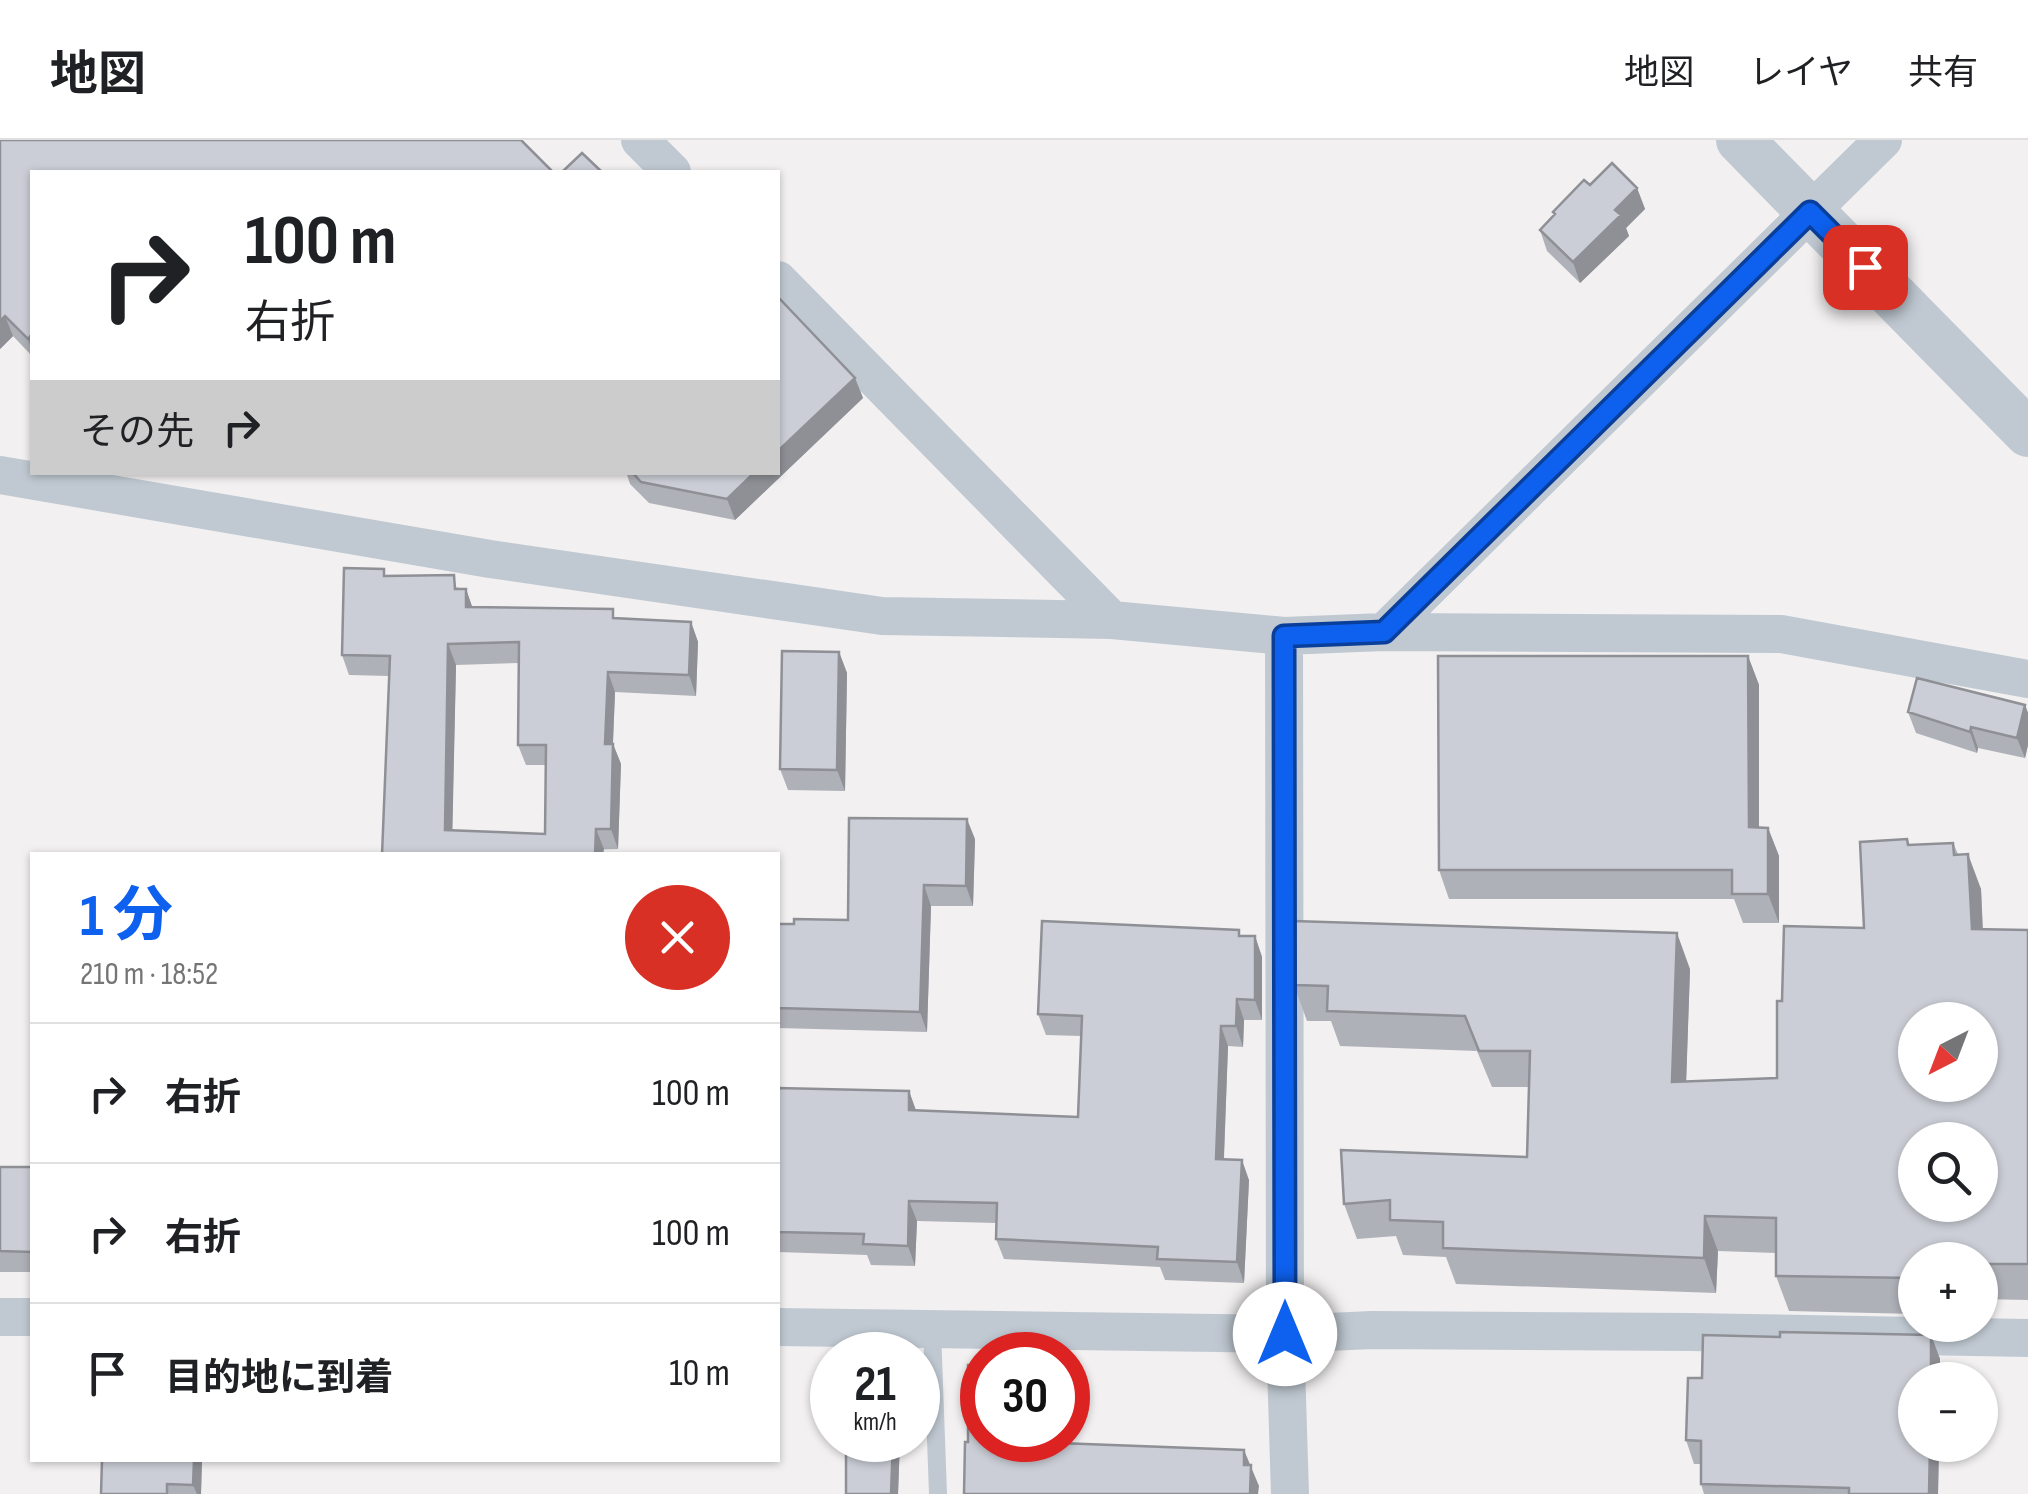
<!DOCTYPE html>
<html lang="ja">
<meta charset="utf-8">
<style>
:root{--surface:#fff;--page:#f2f2f2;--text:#202124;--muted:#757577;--line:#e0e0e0;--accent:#0e61ee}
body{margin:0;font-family:"Sofia Sans Condensed","Noto Sans JP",sans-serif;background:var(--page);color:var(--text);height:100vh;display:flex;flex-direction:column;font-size:38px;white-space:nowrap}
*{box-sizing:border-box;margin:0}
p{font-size:32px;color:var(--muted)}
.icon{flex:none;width:55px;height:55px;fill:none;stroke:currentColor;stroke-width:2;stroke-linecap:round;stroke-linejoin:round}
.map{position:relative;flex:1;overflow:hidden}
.panel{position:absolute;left:30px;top:712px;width:750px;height:610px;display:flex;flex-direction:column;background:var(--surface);border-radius:0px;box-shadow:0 2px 8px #0004}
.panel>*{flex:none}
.guide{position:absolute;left:30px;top:30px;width:750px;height:305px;border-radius:0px;box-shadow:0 2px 8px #0004;background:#fff;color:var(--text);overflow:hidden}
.needle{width:65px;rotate:222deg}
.buttons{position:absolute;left:1898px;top:862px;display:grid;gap:20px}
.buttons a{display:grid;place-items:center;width:100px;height:100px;border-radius:50%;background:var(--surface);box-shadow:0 2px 8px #0004;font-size:50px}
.speed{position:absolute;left:810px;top:1192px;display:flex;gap:20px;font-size:50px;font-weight:700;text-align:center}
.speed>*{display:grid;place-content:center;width:130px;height:130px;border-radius:50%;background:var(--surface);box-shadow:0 2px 8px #0004;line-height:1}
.speed small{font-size:25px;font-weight:400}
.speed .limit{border:15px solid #d22;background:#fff;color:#111}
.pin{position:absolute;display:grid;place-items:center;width:85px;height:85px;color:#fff;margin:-42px;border-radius:20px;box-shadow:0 5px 15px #0006}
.me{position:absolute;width:110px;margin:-55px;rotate:0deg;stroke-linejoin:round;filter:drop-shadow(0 0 8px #0008)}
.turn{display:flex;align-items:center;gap:35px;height:210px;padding:0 50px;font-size:45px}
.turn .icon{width:130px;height:130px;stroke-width:2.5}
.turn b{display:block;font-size:70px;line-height:85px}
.then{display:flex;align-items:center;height:95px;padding:0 50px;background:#0003;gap:20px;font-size:38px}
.round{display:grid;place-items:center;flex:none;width:105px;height:105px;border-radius:52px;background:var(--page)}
.overview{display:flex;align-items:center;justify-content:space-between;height:170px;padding:0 50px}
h1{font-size:60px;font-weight:700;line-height:75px;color:var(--accent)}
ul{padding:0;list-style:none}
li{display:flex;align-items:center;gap:30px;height:140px;padding:0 50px;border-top:2px solid var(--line)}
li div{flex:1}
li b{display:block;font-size:38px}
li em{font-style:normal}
header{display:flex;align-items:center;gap:60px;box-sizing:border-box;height:140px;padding:0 50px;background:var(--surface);border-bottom:2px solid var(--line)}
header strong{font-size:48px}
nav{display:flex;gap:55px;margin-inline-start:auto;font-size:35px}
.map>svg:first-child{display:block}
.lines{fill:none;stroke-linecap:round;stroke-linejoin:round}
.service{stroke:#c0c9d2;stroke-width:18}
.minor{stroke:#c0c9d2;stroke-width:38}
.tertiary{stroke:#c0c9d2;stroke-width:48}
.wall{fill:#afb1b8;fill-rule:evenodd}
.shaded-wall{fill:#8e9096}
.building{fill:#cbced6;stroke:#8e9096;stroke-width:2.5;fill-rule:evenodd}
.route-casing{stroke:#093f9b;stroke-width:25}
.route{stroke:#0e61ee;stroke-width:18}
</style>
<header>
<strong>地図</strong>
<nav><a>地図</a><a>レイヤ</a><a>共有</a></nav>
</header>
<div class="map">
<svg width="2028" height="1354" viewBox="0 0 2028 1354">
<rect width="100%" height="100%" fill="#f2f0f0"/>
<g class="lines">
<!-- service -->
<path class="service" d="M 932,1189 L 938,1354"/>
<!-- minor -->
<path class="minor" d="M 640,0 L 672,32
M 778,140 L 1112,480
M 0,335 L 490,419 L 882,476 L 1112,480 L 1284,496 L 1384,492 L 1781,494 L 2028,539
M 1384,492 L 1883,0
M 1284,496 L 1285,1194 L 1290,1354
M 0,1177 L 32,1177
M 778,1187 L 1285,1194 L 1372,1190 L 1690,1192 L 2028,1198"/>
<!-- tertiary -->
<path class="tertiary" d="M 1740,0 L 2028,293"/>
</g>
<!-- wall -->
<path class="wall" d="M 0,0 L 32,32 L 32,216 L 13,196 L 0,209 Z
M 1590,45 L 1637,48 L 1645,69 L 1626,88 L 1629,96 L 1580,143 L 1547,111 L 1540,90 L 1554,75 L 1553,72 Z
M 855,238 L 863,258 L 735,380 L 649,363 L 630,344 L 626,332 L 778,332 Z
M 387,436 L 466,449 L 472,467 L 616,479 L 691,482 L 698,502 L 696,556 L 615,552 L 613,604 L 621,624 L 618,709 L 382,715 L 389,536 L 349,535 L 342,515 ZM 519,523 L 518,605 L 526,625 L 546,625 L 545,694 L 452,690 L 456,525 Z
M 839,512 L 847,533 L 845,651 L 788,650 L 780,629 Z
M 1748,516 L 1759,545 L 1759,687 L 1768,688 L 1779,716 L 1779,783 L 1743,783 L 1734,759 L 1449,759 L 1439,730 Z
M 2025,565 L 2028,573 L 2028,605 L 2025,618 L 1978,608 L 1977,613 L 1916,593 L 1908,572 Z
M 975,699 L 973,766 L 931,766 L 927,892 L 778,888 L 778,784 L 794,784 L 848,780 Z
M 1907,699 L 1910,705 L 1953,703 L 1958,714 L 1981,749 L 1983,789 L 2028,790 L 2028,1160 L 1980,1159 L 1980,1120 L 1915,1120 L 1915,1174 L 1789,1171 L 1776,1136 L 1776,1113 L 1718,1111 L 1716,1153 L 1456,1144 L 1446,1117 L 1403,1115 L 1396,1096 L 1357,1099 L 1344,1064 L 1527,1017 L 1529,947 L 1492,947 L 1477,911 L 1340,906 L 1331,881 L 1307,881 L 1294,845 L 1690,829 L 1686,941 L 1777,938 L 1782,861 L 1864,788 Z
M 1241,796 L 1255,796 L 1262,817 L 1262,880 L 1244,880 L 1243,907 L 1228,906 L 1224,1019 L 1249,1040 L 1244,1143 L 1165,1140 L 1160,1127 L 1004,1119 L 996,1099 L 997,1083 L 917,1081 L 915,1126 L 871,1125 L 867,1115 L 778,1112 L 778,948 L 909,951 L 916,970 L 1078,977 L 1081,896 L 1046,895 L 1038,874 Z
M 0,1027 L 32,1027 L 32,1132 L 0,1132 Z
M 1931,1195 L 1940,1219 L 1915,1305 L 1939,1305 L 1938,1354 L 1704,1354 L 1701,1344 L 1701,1324 L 1694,1324 L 1686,1300 L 1702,1238 L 1780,1197 Z
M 840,1300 L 900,1300 L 898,1354 L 846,1354 L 846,1317 Z
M 102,1320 L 202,1320 L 201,1354 L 101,1354 Z"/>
<!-- shaded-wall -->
<path class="shaded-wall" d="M 1637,48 L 1645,69 L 1626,88 L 1629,96 L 1580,143 L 1573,122 L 1615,70 Z
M 5,176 L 13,196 L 0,209 L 0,181 Z
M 32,194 L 32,211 L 28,199 Z
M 855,238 L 863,258 L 735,380 L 727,359 L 755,332 L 778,332 L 778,311 Z
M 466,449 L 473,469 L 466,467 Z
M 691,482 L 698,502 L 696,556 L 689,535 Z
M 448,504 L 456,525 L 452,710 L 445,690 Z
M 839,512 L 847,533 L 845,651 L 837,630 Z
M 1748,516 L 1759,545 L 1759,716 L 1749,687 Z
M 608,532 L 615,552 L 612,624 L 605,604 Z
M 2025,565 L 2028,573 L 2028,605 L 2025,618 L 2017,598 Z
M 1971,587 L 1978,608 L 1977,613 L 1970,592 Z
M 613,604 L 621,624 L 618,709 L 611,689 Z
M 967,679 L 975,699 L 973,766 L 966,746 Z
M 1768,688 L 1779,716 L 1779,783 L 1768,754 Z
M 596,689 L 604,709 L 603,715 L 595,715 Z
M 1968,714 L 1981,749 L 1984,825 L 1972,789 Z
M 924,745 L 931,766 L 927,892 L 920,872 Z
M 1677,793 L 1690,829 L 1685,977 L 1672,942 Z
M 1255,796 L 1262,817 L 1262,880 L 1255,860 Z
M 1237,859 L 1244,880 L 1243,907 L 1236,886 Z
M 1221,886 L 1228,906 L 1223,1039 L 1216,1019 Z
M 909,951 L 916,971 L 909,970 Z
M 1242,1020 L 1249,1040 L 1244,1143 L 1237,1122 Z
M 909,1061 L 917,1081 L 915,1126 L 908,1106 Z
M 1705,1076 L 1718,1111 L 1716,1153 L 1704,1118 Z
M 1931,1195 L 1940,1219 L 1940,1240 L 1931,1240 Z
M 893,1300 L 900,1300 L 898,1354 L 891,1354 Z
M 1930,1305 L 1939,1305 L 1938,1354 L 1929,1354 Z
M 1244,1310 L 1259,1346 L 1258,1354 L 1250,1354 L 1244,1325 Z
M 194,1320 L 202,1320 L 201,1354 L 197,1354 L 193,1345 Z"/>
<!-- building -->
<path class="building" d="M 0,0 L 521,0 L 553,32 L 32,32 L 32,194 L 28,199 L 5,176 L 0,181 Z
M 582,13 L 602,32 L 562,32 Z
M 1612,23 L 1637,48 L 1615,70 L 1621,75 L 1573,122 L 1540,90 L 1555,74 L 1553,72 L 1584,40 L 1590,45 Z
M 778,157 L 855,238 L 778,311 Z
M 632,332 L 755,332 L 727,359 L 641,342 Z
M 344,428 L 384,429 L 384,436 L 454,435 L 455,449 L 466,449 L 466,467 L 613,469 L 613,478 L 691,482 L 689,535 L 608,532 L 605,604 L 613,604 L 611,689 L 596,689 L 595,715 L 382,715 L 390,516 L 342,515 ZM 519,502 L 518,605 L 546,605 L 545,694 L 445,690 L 448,504 Z
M 782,511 L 839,512 L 837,630 L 780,629 Z
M 1438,516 L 1748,516 L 1749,687 L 1768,688 L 1768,754 L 1732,754 L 1732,730 L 1439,730 Z
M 1917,538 L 2025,565 L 2017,598 L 1971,587 L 1970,592 L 1908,572 Z
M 849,678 L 967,679 L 966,746 L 924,745 L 920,872 L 778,868 L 778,784 L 794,784 L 794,779 L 848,780 Z
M 1907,699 L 1908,705 L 1953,703 L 1954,715 L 1968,714 L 1972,789 L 2028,790 L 2028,1124 L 1980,1124 L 1980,1120 L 1915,1120 L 1915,1138 L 1776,1136 L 1776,1078 L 1705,1076 L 1704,1118 L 1443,1108 L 1443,1082 L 1390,1080 L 1390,1060 L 1344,1064 L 1341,1010 L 1527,1017 L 1530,911 L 1479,911 L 1465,876 L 1327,871 L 1328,846 L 1294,845 L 1294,781 L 1677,793 L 1672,942 L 1777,938 L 1777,861 L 1782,861 L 1784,786 L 1864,788 L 1860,702 ZM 1915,880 L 1980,880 L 1980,945 L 1915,945 ZM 1915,1000 L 1980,1000 L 1980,1065 L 1915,1065 Z
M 1042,781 L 1239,790 L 1239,796 L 1255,796 L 1255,860 L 1237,859 L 1236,886 L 1221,886 L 1216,1019 L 1242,1020 L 1237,1122 L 1157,1119 L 1158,1107 L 996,1099 L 997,1063 L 909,1061 L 908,1106 L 863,1104 L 864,1094 L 778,1092 L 778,948 L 909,951 L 909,970 L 1078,977 L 1082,876 L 1038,874 Z
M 0,1027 L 32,1027 L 32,1112 L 0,1111 Z
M 1780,1192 L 1931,1195 L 1931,1240 L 1915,1240 L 1915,1305 L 1930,1305 L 1929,1354 L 1849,1354 L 1849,1348 L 1701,1344 L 1701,1301 L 1686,1300 L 1688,1238 L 1702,1238 L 1703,1195 L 1780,1197 Z
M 968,1225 L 982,1225 L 982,1300 L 1059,1300 L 1059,1303 L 1244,1310 L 1244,1325 L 1251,1325 L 1250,1354 L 964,1354 L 965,1302 L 968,1302 Z
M 846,1300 L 893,1300 L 891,1354 L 846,1354 Z
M 102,1320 L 194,1320 L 193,1345 L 167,1344 L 167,1354 L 101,1354 Z"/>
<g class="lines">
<defs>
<path id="route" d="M 1285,1194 L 1284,496 L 1384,492 L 1810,72 L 1865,127"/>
</defs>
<!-- route casing -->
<use href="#route" class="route-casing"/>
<!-- route -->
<use href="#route" class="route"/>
</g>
</svg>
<div class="buttons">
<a><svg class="needle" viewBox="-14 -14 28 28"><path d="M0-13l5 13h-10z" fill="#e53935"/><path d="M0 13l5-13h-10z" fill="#757577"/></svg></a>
<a><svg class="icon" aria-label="search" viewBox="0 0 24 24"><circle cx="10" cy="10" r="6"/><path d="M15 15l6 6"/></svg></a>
<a>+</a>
<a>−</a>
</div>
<div class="speed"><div>21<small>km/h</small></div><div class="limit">30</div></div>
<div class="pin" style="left:1865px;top:127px;background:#d93025"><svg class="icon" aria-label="arrive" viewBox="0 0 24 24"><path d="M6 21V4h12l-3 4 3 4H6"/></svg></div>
<svg class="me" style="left:1285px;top:1194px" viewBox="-20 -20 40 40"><circle r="19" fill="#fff"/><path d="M0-13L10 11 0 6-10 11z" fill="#0e61ee"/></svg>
<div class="guide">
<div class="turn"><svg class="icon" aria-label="right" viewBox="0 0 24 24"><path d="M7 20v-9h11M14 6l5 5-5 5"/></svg><div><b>100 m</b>右折</div></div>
<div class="then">その先<svg class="icon" aria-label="right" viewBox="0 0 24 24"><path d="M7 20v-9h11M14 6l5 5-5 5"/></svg></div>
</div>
<section class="panel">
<div class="overview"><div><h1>1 分</h1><p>210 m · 18:52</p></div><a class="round" style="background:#d93025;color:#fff"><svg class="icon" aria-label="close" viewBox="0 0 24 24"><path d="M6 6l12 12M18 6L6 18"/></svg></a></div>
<ul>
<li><svg class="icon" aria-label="right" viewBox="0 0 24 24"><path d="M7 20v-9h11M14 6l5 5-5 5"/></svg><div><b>右折</b></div><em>100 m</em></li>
<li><svg class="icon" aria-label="right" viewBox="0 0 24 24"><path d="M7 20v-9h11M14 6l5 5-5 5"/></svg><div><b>右折</b></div><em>100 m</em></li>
<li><svg class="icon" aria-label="arrive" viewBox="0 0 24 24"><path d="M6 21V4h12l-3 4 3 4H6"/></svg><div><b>目的地に到着</b></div><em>10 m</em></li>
</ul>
</section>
</div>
